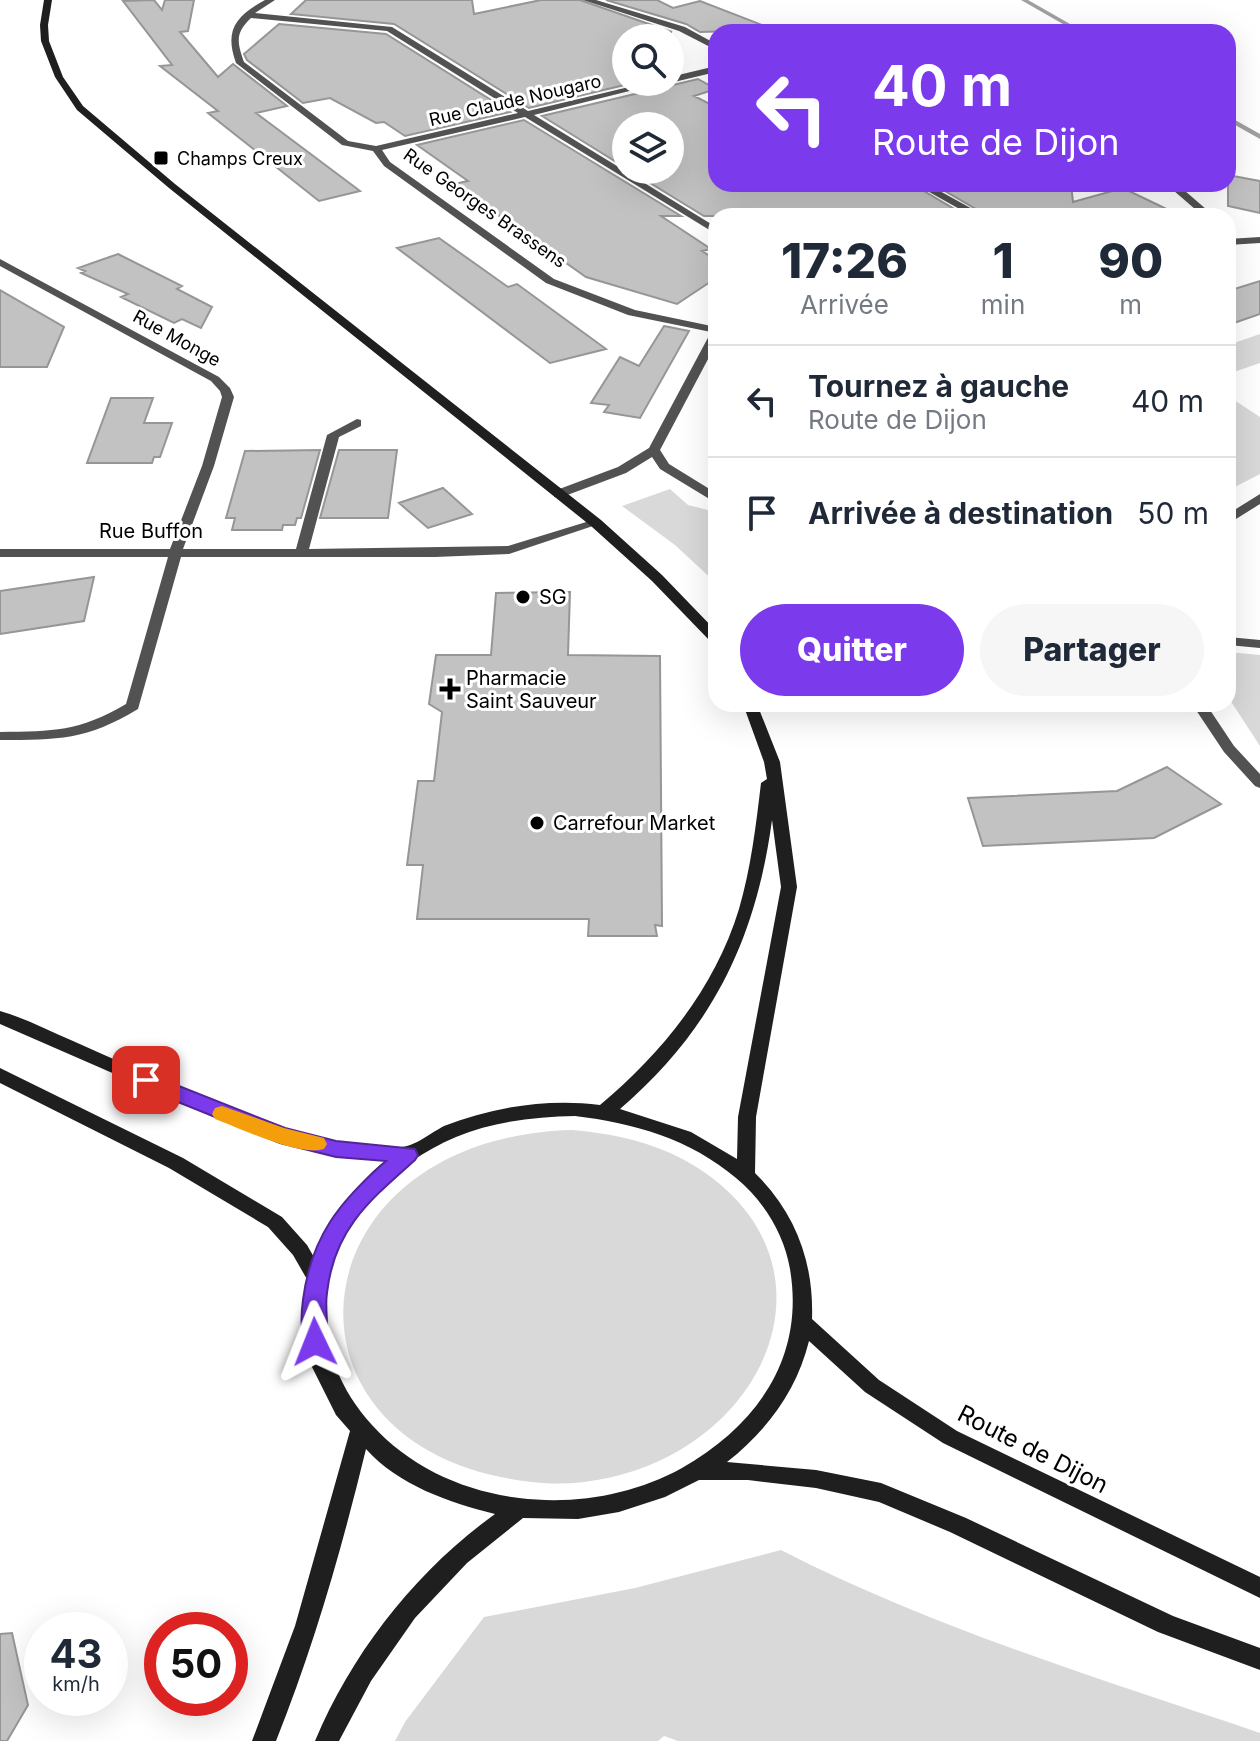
<!DOCTYPE html>
<html lang="fr">
<meta charset="utf-8">
<style>
:root{--surface:#fff;--page:#f6f6f7;--text:#1f2937;--muted:#747a83;--line:#e0e1e3;--accent:#7c3aed}
body{margin:0;font-family:Inter,sans-serif;background:var(--page);color:var(--text);height:100vh;display:flex;flex-direction:column;font-size:30px;white-space:nowrap}
*{box-sizing:border-box;margin:0}
p{font-size:26px;color:var(--muted)}
.icon{flex:none;width:44px;height:44px;fill:none;stroke:currentColor;stroke-width:2;stroke-linecap:round;stroke-linejoin:round}
.map{position:relative;flex:1;overflow:hidden}
.details{position:absolute;left:708px;top:208px;width:528px;height:504px;display:flex;flex-direction:column;background:var(--surface);border-radius:24px;box-shadow:0 8px 32px #0002}
.details>*{flex:none}
.hud{position:absolute;left:708px;top:24px;width:528px;height:168px;border-radius:24px;box-shadow:0 8px 32px #0002;background:#7c3aed;color:#fff;overflow:hidden}
.tools{position:absolute;left:612px;top:24px;display:grid;gap:16px}
.tools a{display:grid;place-items:center;width:72px;height:72px;border-radius:50%;background:var(--surface);box-shadow:0 8px 32px #0002;font-size:40px}
.speed{position:absolute;left:24px;top:1612px;display:flex;gap:16px;font-size:40px;font-weight:700;text-align:center}
.speed>*{display:grid;place-content:center;width:104px;height:104px;border-radius:50%;background:var(--surface);box-shadow:0 8px 32px #0002;line-height:1}
.speed small{font-size:20px;font-weight:400}
.speed .limit{border:12px solid #d22;background:#fff;color:#111}
.pin{position:absolute;display:grid;place-items:center;width:68px;height:68px;color:#fff;margin:-34px;border-radius:16px;box-shadow:0 4px 12px #0006}
.me{position:absolute;width:88px;margin:-44px;rotate:358deg;stroke-linejoin:round;filter:drop-shadow(0 0 6px #0008)}
.turn{display:flex;align-items:center;gap:28px;height:168px;padding:0 32px;font-size:36px}
.turn .icon{width:104px;height:104px;stroke-width:2.5}
.turn b{display:block;font-size:56px;line-height:68px}
.eta{display:flex;justify-content:space-evenly;align-items:center;height:136px;text-align:center}
.eta b{font-size:48px;font-weight:800;line-height:56px}
.action{display:flex;gap:16px;margin-top:auto;padding:16px 32px}
.action a{flex:1;height:92px;border-radius:48px;background:var(--accent);color:#fff;font-size:32px;font-weight:800;line-height:92px;text-align:center}
.action a+a{background:var(--page);color:var(--text)}
ul{padding:0;list-style:none}
li{display:flex;align-items:center;gap:24px;height:112px;padding:0 32px;border-top:2px solid var(--line)}
li div{flex:1}
li b{display:block;font-size:30px}
li em{font-style:normal}
.map>svg:first-child{display:block}
.green{fill:#d9d9d9}
.lines{fill:none;stroke-linecap:round;stroke-linejoin:round}
.stream{fill:#a0a0a0;fill-rule:evenodd}
.building{fill:#c2c2c2;stroke:#969696;stroke-width:2}
.street{fill:#525252;fill-rule:evenodd}
.secondary{fill:#1f1f1f;fill-rule:evenodd}
.route{fill:#7c3aed;stroke:#51269a;stroke-width:2}
.slow{fill:#f59e0b}
.poi-dot{fill:#000;stroke:#fff;stroke-width:3}
.labels{text-anchor:middle;dominant-baseline:central;stroke-width:6;stroke-linejoin:round;paint-order:stroke}
.far-street-label{font-size:18px;fill:#000;stroke:#fff}
.far-poi-label{font-size:18px;fill:#000;stroke:#fff;text-anchor:start}
.street-label{font-size:20px;fill:#000;stroke:#fff}
.poi-label{font-size:20px;fill:#000;stroke:#fff;text-anchor:start}
.near-street-label{font-size:24px;fill:#000;stroke:#fff}
</style>
<div class="map">
<svg width="1260" height="1741" viewBox="0 0 1260 1741">
<rect width="100%" height="100%" fill="#fff"/>
<!-- green -->
<path class="green" d="M 1260,334 L 1260,363 L 1228,374 L 1228,345 Z
M 1228,396 L 1260,417 L 1260,474 L 1231,489 L 1228,488 Z
M 670,489 L 688,505 L 716,512 L 716,583 L 675,545 L 622,506 Z
M 1228,652 L 1260,655 L 1260,746 L 1228,697 Z
M 572,1130 C 618,1134 662,1144 701,1170 C 827,1254 783,1404 659,1461 C 624,1477 582,1486 543,1483 C 260,1461 285,1138 572,1130 Z
M 781,1550 C 933,1628 1098,1678 1260,1733 L 1260,1741 L 678,1741 L 664,1736 L 658,1741 L 395,1741 L 405,1722 L 484,1617 L 635,1588 Z"/>
<g class="lines">
<!-- stream -->
<path class="stream" d="M 1021,0 L 1028,0 L 1084,32 L 1077,32 Z
M 1228,116 L 1260,134 L 1260,139 L 1228,121 Z"/>
</g>
<!-- building -->
<path class="building" d="M 154,0 L 162,10 L 165,0 L 194,0 L 188,31 L 180,32 L 218,77 L 233,64 L 287,106 L 256,113 L 360,191 L 319,201 L 208,113 L 218,111 L 160,66 L 172,65 L 123,1 Z
M 306,0 L 472,0 L 474,14 L 541,0 L 580,0 L 672,32 L 644,32 L 657,38 L 626,38 L 626,82 L 637,82 L 529,108 L 394,24 L 291,14 Z
M 606,0 L 657,0 L 673,8 L 700,1 L 775,30 L 700,32 L 686,24 Z
M 279,24 L 386,34 L 510,112 L 405,136 L 384,122 L 376,123 L 330,98 L 303,103 L 247,60 L 244,54 Z
M 698,79 L 716,89 L 694,96 L 716,107 L 716,184 L 912,184 L 966,216 L 704,216 L 629,170 L 670,170 L 670,126 L 626,126 L 626,168 L 542,116 Z
M 524,120 L 681,216 L 661,216 L 711,249 L 702,251 L 716,260 L 716,278 L 677,304 L 586,277 L 454,184 L 468,181 L 417,145 Z
M 1228,175 L 1260,181 L 1260,213 L 1228,206 Z
M 933,184 L 1071,184 L 1073,202 L 1123,188 L 1181,216 L 988,216 Z
M 439,238 L 508,287 L 517,284 L 606,349 L 550,363 L 397,248 Z
M 118,254 L 182,286 L 177,289 L 212,307 L 201,328 L 182,319 L 174,323 L 121,297 L 128,294 L 81,273 L 85,271 L 78,268 Z
M 1260,281 L 1260,314 L 1228,325 L 1228,291 Z
M 0,290 L 64,327 L 47,367 L 0,367 Z
M 664,326 L 689,331 L 640,418 L 604,412 L 609,405 L 591,403 L 620,357 L 639,366 Z
M 111,398 L 153,398 L 144,423 L 172,423 L 160,457 L 154,457 L 152,463 L 87,463 Z
M 320,450 L 301,518 L 297,518 L 295,525 L 283,525 L 282,530 L 232,530 L 235,518 L 226,518 L 245,451 Z
M 339,450 L 397,450 L 388,518 L 320,518 Z
M 443,488 L 472,514 L 428,528 L 399,503 Z
M 94,577 L 84,621 L 0,634 L 0,591 Z
M 570,592 L 568,655 L 660,656 L 662,926 L 655,925 L 657,936 L 588,936 L 589,919 L 417,919 L 423,865 L 407,865 L 418,781 L 434,781 L 442,712 L 429,704 L 436,655 L 491,655 L 496,593 Z
M 1167,767 L 1221,804 L 1154,838 L 983,846 L 968,798 L 1117,791 Z
M 12,1633 L 28,1705 L 7,1741 L 0,1741 L 0,1634 Z"/>
<g class="lines">
<!-- street -->
<path class="street" d="M 265,0 L 275,0 L 255,13 L 392,27 L 528,111 L 650,82 L 665,82 L 534,115 L 716,227 L 716,234 L 525,117 L 382,150 L 390,162 L 554,279 L 635,310 L 716,327 L 716,344 L 660,450 L 669,464 L 716,493 L 716,503 L 660,469 L 652,457 L 626,473 L 562,497 L 554,497 L 554,491 L 618,467 L 649,448 L 711,332 L 628,315 L 546,283 L 384,166 L 373,151 L 342,145 L 236,63 C 224,30 236,16 265,0 ZM 251,18 L 387,31 L 518,113 L 376,146 L 348,141 L 244,62 C 237,42 235,33 251,18 Z
M 583,0 L 596,0 L 685,27 L 716,44 L 716,50 L 679,31 Z
M 716,66 L 716,72 L 670,83 L 667,82 L 670,82 L 670,77 Z
M 915,184 L 927,184 L 985,216 L 972,216 Z
M 1166,184 L 1177,184 L 1214,216 L 1203,216 Z
M 1260,237 L 1260,243 L 1228,245 L 1228,239 Z
M 0,259 L 219,377 L 230,388 L 234,397 L 214,466 L 183,549 L 296,549 L 327,435 L 357,419 L 361,420 L 361,426 L 339,437 L 309,549 L 508,546 L 596,519 L 602,523 L 509,554 L 435,557 L 181,557 L 138,709 C 87,740 58,740 0,740 L 0,732 C 54,731 78,732 126,704 L 168,557 L 0,557 L 0,549 L 170,549 L 202,466 L 222,397 L 220,391 L 211,381 L 0,266 Z
M 1260,494 L 1260,504 L 1228,524 L 1228,514 Z
M 1228,637 L 1260,640 L 1260,648 L 1228,645 Z
M 1192,704 L 1206,704 L 1234,746 L 1260,774 L 1260,788 L 1255,786 L 1224,752 Z"/>
<!-- secondary -->
<path class="secondary" d="M 44,0 L 52,0 L 48,25 L 49,41 L 63,77 L 83,106 L 175,184 L 601,520 L 662,575 L 716,631 L 716,643 L 711,642 L 652,581 L 591,526 L 169,188 L 77,110 L 55,77 L 41,41 L 40,25 Z
M 743,704 L 757,704 L 780,762 L 797,887 L 756,1117 L 755,1173 C 796,1213 814,1263 812,1319 L 879,1380 L 957,1431 L 1260,1577 L 1260,1598 L 943,1443 L 865,1392 L 809,1341 C 797,1390 767,1431 727,1462 L 816,1470 L 881,1483 L 966,1518 L 1173,1616 L 1260,1648 L 1260,1670 L 1158,1632 L 950,1532 L 879,1502 L 816,1488 L 748,1480 L 699,1480 L 665,1497 L 619,1512 L 578,1519 L 523,1518 L 467,1563 L 415,1618 L 371,1681 L 339,1741 L 315,1741 C 353,1651 416,1571 495,1514 C 450,1503 398,1485 366,1449 C 342,1548 314,1646 276,1741 L 252,1741 L 295,1626 L 350,1431 L 336,1415 L 312,1367 L 304,1324 L 308,1281 L 293,1255 L 268,1227 L 169,1168 L 0,1083 L 0,1068 L 183,1158 L 282,1217 L 307,1245 L 315,1259 C 329,1220 354,1186 386,1160 L 336,1156 L 273,1140 L 227,1123 L 0,1024 L 0,1011 C 25,1018 49,1031 73,1041 C 177,1086 285,1148 401,1147 C 414,1147 432,1132 444,1126 C 493,1107 548,1098 600,1105 C 662,1053 715,988 739,909 C 751,868 756,825 761,783 L 767,779 L 764,762 ZM 772,820 L 781,887 L 738,1117 L 737,1159 L 691,1132 L 620,1109 C 712,1030 756,939 772,820 ZM 575,1116 C 634,1123 690,1139 736,1178 C 764,1201 784,1234 790,1269 C 805,1358 757,1425 682,1468 C 633,1495 575,1505 519,1498 C 463,1491 410,1467 372,1425 C 278,1321 337,1187 456,1137 C 494,1121 535,1117 575,1116 Z"/>
</g>
<!-- route -->
<path class="route" d="M 146,1073 L 285,1128 L 336,1141 L 415,1149 L 418,1155 L 415,1160 C 370,1200 334,1229 327,1293 C 324,1310 331,1334 324,1349 L 315,1352 L 307,1349 C 300,1335 301,1315 303,1300 C 311,1237 339,1202 386,1161 L 336,1157 L 280,1143 L 138,1086 L 135,1080 L 138,1075 Z"/>
<!-- slow -->
<path class="slow" d="M 222,1106 L 284,1128 L 324,1138 L 327,1144 L 324,1149 C 299,1157 240,1128 215,1119 L 212,1114 L 215,1108 Z"/>
<!-- markers -->
<g class="poi-dot">
<rect x="153" y="150" width="16" height="16" rx="4"/>
<circle cx="523" cy="597" r="8"/>
<path d="M446 677h8v8h8v8h-8v8h-8v-8h-8v-8h8z"/>
<circle cx="537" cy="823" r="8"/>
</g>
<g class="labels">
<!-- far-street labels -->
<g class="far-street-label">
<text transform="translate(515 100) rotate(-13)">Rue Claude Nougaro</text>
<text transform="translate(485 208) rotate(35)">Rue Georges Brassens</text>
<text transform="translate(177 338) rotate(29)">Rue Monge</text>
</g>
<!-- far-poi labels -->
<g class="far-poi-label">
<text x="177" y="158">Champs Creux</text>
</g>
<!-- street labels -->
<g class="street-label">
<text x="151" y="531">Rue Buffon</text>
</g>
<!-- poi labels -->
<g class="poi-label">
<text x="539" y="597">SG</text>
<text x="466" y="678">Pharmacie<tspan x="466" dy="23">Saint Sauveur</tspan></text>
<text x="553" y="823">Carrefour Market</text>
</g>
<!-- near-street labels -->
<g class="near-street-label">
<text transform="translate(1033 1449) rotate(27)">Route de Dijon</text>
</g>
</g>
</svg>
<div class="tools">
<a><svg class="icon" aria-label="search" viewBox="0 0 24 24"><circle cx="10" cy="10" r="6"/><path d="M15 15l6 6"/></svg></a>
<a><svg class="icon" aria-label="layers" viewBox="0 0 24 24"><path d="M12 4l9 5-9 5-9-5zM3 14l9 5 9-5"/></svg></a>
</div>
<div class="speed"><div>43<small>km/h</small></div><div class="limit">50</div></div>
<div class="pin" style="left:146px;top:1080px;background:#d93025"><svg class="icon" aria-label="arrive" viewBox="0 0 24 24"><path d="M6 21V4h12l-3 4 3 4H6"/></svg></div>
<svg class="me" style="left:315px;top:1342px" viewBox="-20 -20 40 40"><path d="M0-17L14 15 0 8-14 15z" fill="#7c3aed" stroke="#fff" stroke-width="4"/></svg>
<div class="hud">
<div class="turn"><svg class="icon" aria-label="left" viewBox="0 0 24 24"><path d="M17 20v-9H6M10 6l-5 5 5 5"/></svg><div><b>40 m</b>Route de Dijon</div></div>
</div>
<section class="details">
<div class="eta">
<div><b>17:26</b><p>Arrivée</p></div>
<div><b>1</b><p>min</p></div>
<div><b>90</b><p>m</p></div>
</div>
<ul>
<li><svg class="icon" aria-label="left" viewBox="0 0 24 24"><path d="M17 20v-9H6M10 6l-5 5 5 5"/></svg><div><b>Tournez à gauche</b><p>Route de Dijon</p></div><em>40 m</em></li>
<li><svg class="icon" aria-label="arrive" viewBox="0 0 24 24"><path d="M6 21V4h12l-3 4 3 4H6"/></svg><div><b>Arrivée à destination</b></div><em>50 m</em></li>
</ul>
<div class="action"><a>Quitter</a><a>Partager</a></div>
</section>
</div>
